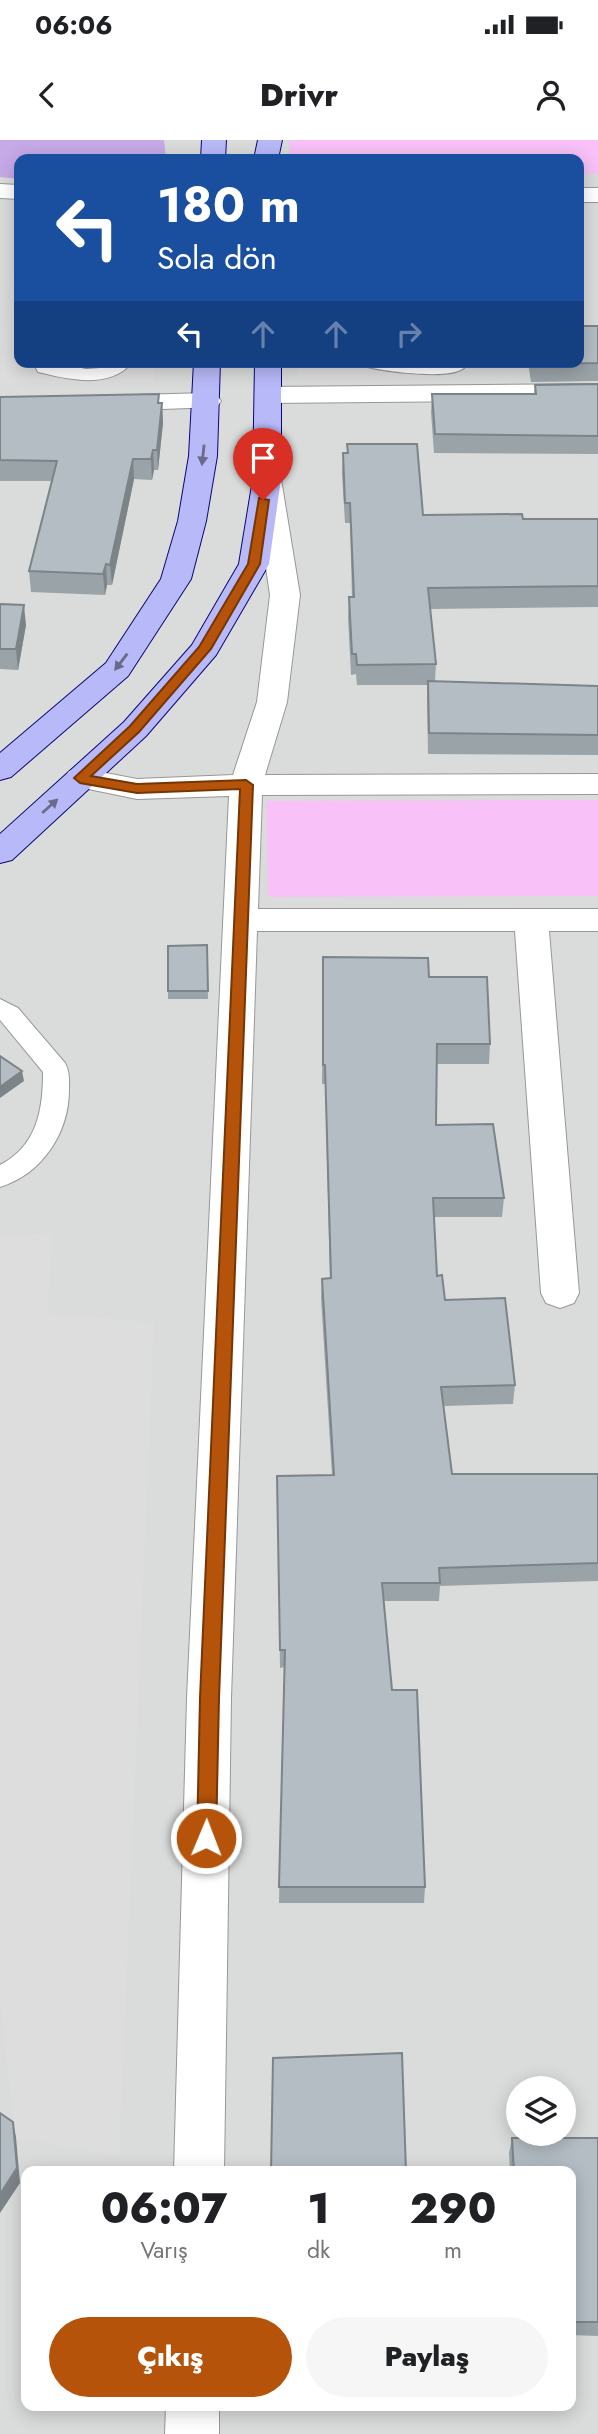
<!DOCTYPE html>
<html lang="tr">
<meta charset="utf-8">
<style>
:root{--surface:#fff;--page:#f6f6f6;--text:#202124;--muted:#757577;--accent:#b45309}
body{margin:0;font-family:Jost,sans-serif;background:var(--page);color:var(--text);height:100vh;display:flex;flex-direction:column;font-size:26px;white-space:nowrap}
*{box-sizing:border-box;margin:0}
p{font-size:23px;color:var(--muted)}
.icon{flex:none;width:38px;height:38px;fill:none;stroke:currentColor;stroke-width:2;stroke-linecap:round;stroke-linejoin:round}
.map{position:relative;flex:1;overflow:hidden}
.drawer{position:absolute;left:21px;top:2026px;width:555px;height:245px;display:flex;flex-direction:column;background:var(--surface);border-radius:14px;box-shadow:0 4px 18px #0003}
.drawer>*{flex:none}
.banner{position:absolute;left:14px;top:14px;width:570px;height:214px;border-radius:14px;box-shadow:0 4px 18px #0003;background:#1a4fa0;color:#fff;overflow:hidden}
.buttons{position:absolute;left:506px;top:1936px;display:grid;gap:14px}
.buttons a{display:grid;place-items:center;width:70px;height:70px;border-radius:50%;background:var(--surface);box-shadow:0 4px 18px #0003;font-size:35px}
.pin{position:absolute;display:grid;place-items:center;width:60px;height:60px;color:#fff;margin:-72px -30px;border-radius:50% 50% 50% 0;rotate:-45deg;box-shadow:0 0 7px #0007}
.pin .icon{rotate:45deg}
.me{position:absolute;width:77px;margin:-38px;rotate:1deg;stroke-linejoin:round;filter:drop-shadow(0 0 5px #0008)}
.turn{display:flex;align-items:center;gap:24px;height:147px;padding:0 28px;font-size:32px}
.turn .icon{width:91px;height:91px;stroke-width:2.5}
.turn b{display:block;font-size:49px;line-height:60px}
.lanes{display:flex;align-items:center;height:66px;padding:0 28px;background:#0003;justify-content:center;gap:35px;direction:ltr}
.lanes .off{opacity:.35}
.eta{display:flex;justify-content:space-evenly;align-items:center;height:119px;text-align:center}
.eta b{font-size:42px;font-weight:800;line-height:49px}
.primary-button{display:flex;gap:14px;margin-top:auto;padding:14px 28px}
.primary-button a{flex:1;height:80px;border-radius:42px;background:var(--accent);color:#fff;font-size:28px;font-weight:800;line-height:80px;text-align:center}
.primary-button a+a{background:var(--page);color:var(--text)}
.status{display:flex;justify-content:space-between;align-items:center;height:49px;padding:0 35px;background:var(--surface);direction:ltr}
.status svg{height:19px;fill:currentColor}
header{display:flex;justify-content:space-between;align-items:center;height:91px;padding:0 28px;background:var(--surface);font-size:32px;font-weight:800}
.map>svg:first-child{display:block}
.residential{fill:#dadcdb;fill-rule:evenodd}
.grass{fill:#c6aae8}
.park{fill:#f8c1f7}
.parking{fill:#ddd}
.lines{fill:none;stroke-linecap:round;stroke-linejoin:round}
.service-casing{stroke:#979797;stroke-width:2}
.minor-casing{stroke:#979797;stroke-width:2}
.secondary-casing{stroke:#0b0673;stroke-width:2}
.service{fill:#fff;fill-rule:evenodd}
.minor{fill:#fff;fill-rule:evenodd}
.secondary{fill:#b8b9f8;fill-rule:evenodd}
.wall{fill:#9aa3a8}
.shaded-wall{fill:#7d8488}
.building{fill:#b3bdc3;stroke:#7d8488;stroke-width:2}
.oneway{fill:#6a6b8a}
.route{fill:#b45309;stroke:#753606;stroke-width:2}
</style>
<div class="status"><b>06:06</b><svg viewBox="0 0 49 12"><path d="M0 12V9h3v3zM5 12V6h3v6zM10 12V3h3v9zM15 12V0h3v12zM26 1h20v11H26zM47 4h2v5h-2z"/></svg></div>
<header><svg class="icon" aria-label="back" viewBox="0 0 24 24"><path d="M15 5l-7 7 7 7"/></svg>Drivr<svg class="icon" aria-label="person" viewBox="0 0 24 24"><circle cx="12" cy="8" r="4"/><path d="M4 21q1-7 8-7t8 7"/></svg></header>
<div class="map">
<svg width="598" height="2294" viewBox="0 0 598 2294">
<rect width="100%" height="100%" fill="#e4e8ee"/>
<!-- residential -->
<path class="residential" d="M 0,0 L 598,0 L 598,2294 L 0,2294 ZM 19,19 L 579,19 L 579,222 L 19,222 ZM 518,1948 L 564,1948 L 564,1993 L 518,1993 ZM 26,2032 L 570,2032 L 570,2266 L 26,2266 Z"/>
<!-- grass -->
<path class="grass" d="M 0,0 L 164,0 L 166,19 L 19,19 L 19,39 L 0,37 Z"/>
<!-- park -->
<path class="park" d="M 289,0 L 598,0 L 598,34 L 579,34 L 579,19 L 290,19 Z
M 598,660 L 598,756 L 268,757 L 266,661 Z"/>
<!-- parking -->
<path class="parking" d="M 19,80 L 19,222 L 155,222 L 154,242 L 0,243 Z
M 297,222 L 436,222 L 438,237 L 298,239 Z
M 53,1093 L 47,1173 L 154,1183 L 119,2016 L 16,1997 L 0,1861 L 0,1097 Z"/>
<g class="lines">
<defs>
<path id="service" d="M 33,222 L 53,222 L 86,229 L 100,228 L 110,222 L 132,222 C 111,250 67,239 38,232 Z
M 361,222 L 459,222 L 465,227 C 453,241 382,231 363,226 Z
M 0,859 L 18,868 L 65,923 C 70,932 69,941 69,950 C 69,993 42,1034 0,1047 L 0,1025 C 37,1006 43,970 43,932 L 0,880 Z"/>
<path id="minor" d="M 0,44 L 19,45 L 19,59 L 0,58 Z
M 579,48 L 598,48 L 598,62 L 579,62 Z
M 598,244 L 598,260 L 269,263 L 259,261 L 256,255 L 259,249 L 269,247 Z
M 207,253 L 217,255 L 221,261 L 217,267 L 0,275 L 0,259 Z
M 267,331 L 277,333 L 281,339 L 300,455 L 287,562 L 265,635 L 598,634 L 598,654 L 262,655 L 258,769 L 598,769 L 598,791 L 549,791 L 579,1153 L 574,1163 L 560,1168 L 546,1163 L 541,1153 L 515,791 L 257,791 L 231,1558 L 224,2032 L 174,2032 L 187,1558 L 229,656 L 137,659 L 69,645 L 64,638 L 69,631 L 80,628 L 137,639 L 233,635 L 257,562 L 270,455 L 253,339 L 257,333 Z
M 166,2266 L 219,2266 L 219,2294 L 165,2294 Z"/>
<path id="secondary" d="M 202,0 L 226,0 L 225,19 L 201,19 Z
M 258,0 L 282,0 L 278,19 L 254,19 Z
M 194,222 L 220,222 L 217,316 L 206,381 L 191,439 L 128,536 L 11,637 L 0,640 L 0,613 L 106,523 L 161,439 L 178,381 L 189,316 Z
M 255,222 L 281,222 L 281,339 L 269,424 L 216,515 L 146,596 L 12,720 L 0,723 L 0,694 L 124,582 L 192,505 L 239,424 L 253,339 Z"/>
</defs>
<!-- service casing -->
<use href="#service" class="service-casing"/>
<!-- minor casing -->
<use href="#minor" class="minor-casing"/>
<!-- secondary casing -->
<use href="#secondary" class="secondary-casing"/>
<!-- service -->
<use href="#service" class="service"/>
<!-- minor -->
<use href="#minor" class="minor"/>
<!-- secondary -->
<use href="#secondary" class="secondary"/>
</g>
<!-- wall -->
<path class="wall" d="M 598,186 L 598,241 L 531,242 L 528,222 L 579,222 Z
M 598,244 L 598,314 L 434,313 L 431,273 L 432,254 L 534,254 L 535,245 Z
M 0,257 L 162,263 L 163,283 L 158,330 L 154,330 L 152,340 L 134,339 L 112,445 L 107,445 L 105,455 L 31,452 L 29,431 L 52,341 L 0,341 Z
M 347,304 L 423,375 L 523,379 L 598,379 L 598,467 L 430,469 L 436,524 L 435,541 L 598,546 L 598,615 L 428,614 L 427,562 L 427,545 L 357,545 L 356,534 L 351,535 L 348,478 L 349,457 L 352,457 L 350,383 L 345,383 L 342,334 L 343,313 L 347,313 Z
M 0,464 L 26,485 L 18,530 L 0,529 L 0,532 Z
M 207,805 L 208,859 L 168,859 L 168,851 Z
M 323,817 L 429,837 L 490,904 L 489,924 L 437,924 L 436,985 L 504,1058 L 502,1077 L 434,1077 L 437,1136 L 445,1160 L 515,1245 L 513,1264 L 443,1266 L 452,1334 L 598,1334 L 598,1441 L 440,1446 L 439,1461 L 384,1461 L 392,1550 L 425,1747 L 424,1763 L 279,1763 L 284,1527 L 280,1528 L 277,1336 L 332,1335 L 321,1158 L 322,1139 L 330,1138 L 325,944 L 322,944 Z
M 512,1998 L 598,1998 L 598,2196 L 570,2195 L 570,2032 L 510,2032 L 509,2013 Z"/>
<!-- shaded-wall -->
<path class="shaded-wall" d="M 162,263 L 163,283 L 158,330 L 157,310 Z
M 153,310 L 154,330 L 152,340 L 151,319 Z
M 133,319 L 134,339 L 112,445 L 110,425 Z
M 106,424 L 107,445 L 105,455 L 103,434 Z
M 24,465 L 26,485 L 18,530 L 16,509 Z
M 22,931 L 24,941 L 0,958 L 0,947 Z
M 13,1982 L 16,1997 L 20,2043 L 0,2073 L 0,2054 Z"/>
<!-- building -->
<path class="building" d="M 579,186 L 598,186 L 598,223 L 532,224 L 532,222 L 579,222 Z
M 598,244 L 598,296 L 435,294 L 432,254 L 536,254 L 535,245 Z
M 159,254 L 158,263 L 162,263 L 157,310 L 153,310 L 151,319 L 133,319 L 110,425 L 106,424 L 103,434 L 29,431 L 57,321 L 0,320 L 0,257 Z
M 347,304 L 417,304 L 423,375 L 522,374 L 523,379 L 598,379 L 598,446 L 428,448 L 436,524 L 357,525 L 356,514 L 352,514 L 349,457 L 354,457 L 350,363 L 345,363 L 343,313 L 348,313 Z
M 0,464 L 24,465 L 16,509 L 0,509 Z
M 428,541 L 598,546 L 598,595 L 429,593 Z
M 207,805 L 208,851 L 168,851 L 168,806 Z
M 323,817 L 428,818 L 429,837 L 487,837 L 490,904 L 437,904 L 436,985 L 493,984 L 504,1058 L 433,1058 L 437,1136 L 442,1135 L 445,1160 L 505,1158 L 515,1245 L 441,1247 L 452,1334 L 598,1334 L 598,1423 L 439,1428 L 440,1443 L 382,1443 L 392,1550 L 417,1550 L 425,1747 L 279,1747 L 285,1510 L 280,1510 L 277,1336 L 334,1335 L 322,1139 L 331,1138 L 325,925 L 323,925 Z
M 0,916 L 22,931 L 0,947 Z
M 402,1913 L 406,2032 L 271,2032 L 273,1918 Z
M 0,1973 L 13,1982 L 17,2028 L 0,2054 Z
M 512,1998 L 598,1998 L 598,2182 L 570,2182 L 570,2032 L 514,2032 Z"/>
<!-- one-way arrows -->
<defs><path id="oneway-solid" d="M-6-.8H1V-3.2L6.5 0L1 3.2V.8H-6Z" transform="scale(1.75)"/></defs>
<g class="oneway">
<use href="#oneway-solid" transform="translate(203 315) rotate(96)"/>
<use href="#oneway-solid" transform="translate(121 522) rotate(127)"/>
<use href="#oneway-solid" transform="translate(50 666) rotate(-42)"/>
</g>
<!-- route -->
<path class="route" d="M 259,358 L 269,360 L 260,424 L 211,509 L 139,592 L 91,636 L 137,644 L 246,640 L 253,645 L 219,1558 L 216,1698 L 213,1704 L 206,1706 L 200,1704 L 197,1698 L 200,1558 L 240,649 L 137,653 L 80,643 L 74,638 L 130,586 L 199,507 L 248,424 Z"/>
</svg>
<div class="buttons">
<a><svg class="icon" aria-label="layers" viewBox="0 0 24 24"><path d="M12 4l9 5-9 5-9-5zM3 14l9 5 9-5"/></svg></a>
</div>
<div class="pin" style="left:263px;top:360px;background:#d93025"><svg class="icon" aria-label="arrive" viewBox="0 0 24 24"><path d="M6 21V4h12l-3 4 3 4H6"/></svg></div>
<svg class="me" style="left:206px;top:1698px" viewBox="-20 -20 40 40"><circle r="17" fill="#b45309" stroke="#fff" stroke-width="3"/><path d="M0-11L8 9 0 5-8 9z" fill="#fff"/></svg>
<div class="banner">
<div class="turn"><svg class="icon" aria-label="left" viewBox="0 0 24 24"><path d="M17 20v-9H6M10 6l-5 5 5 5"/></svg><div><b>180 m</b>Sola dön</div></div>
<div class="lanes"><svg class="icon" aria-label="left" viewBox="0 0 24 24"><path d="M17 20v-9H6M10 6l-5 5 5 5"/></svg><svg class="icon off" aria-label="ahead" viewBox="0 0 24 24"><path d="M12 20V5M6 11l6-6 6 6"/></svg><svg class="icon off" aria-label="ahead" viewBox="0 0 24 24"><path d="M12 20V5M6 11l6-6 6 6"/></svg><svg class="icon off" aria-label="right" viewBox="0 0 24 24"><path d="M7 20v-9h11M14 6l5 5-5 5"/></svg></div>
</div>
<section class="drawer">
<div class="eta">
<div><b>06:07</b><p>Varış</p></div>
<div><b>1</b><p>dk</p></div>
<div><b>290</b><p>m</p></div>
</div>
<div class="primary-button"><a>Çıkış</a><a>Paylaş</a></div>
</section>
</div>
